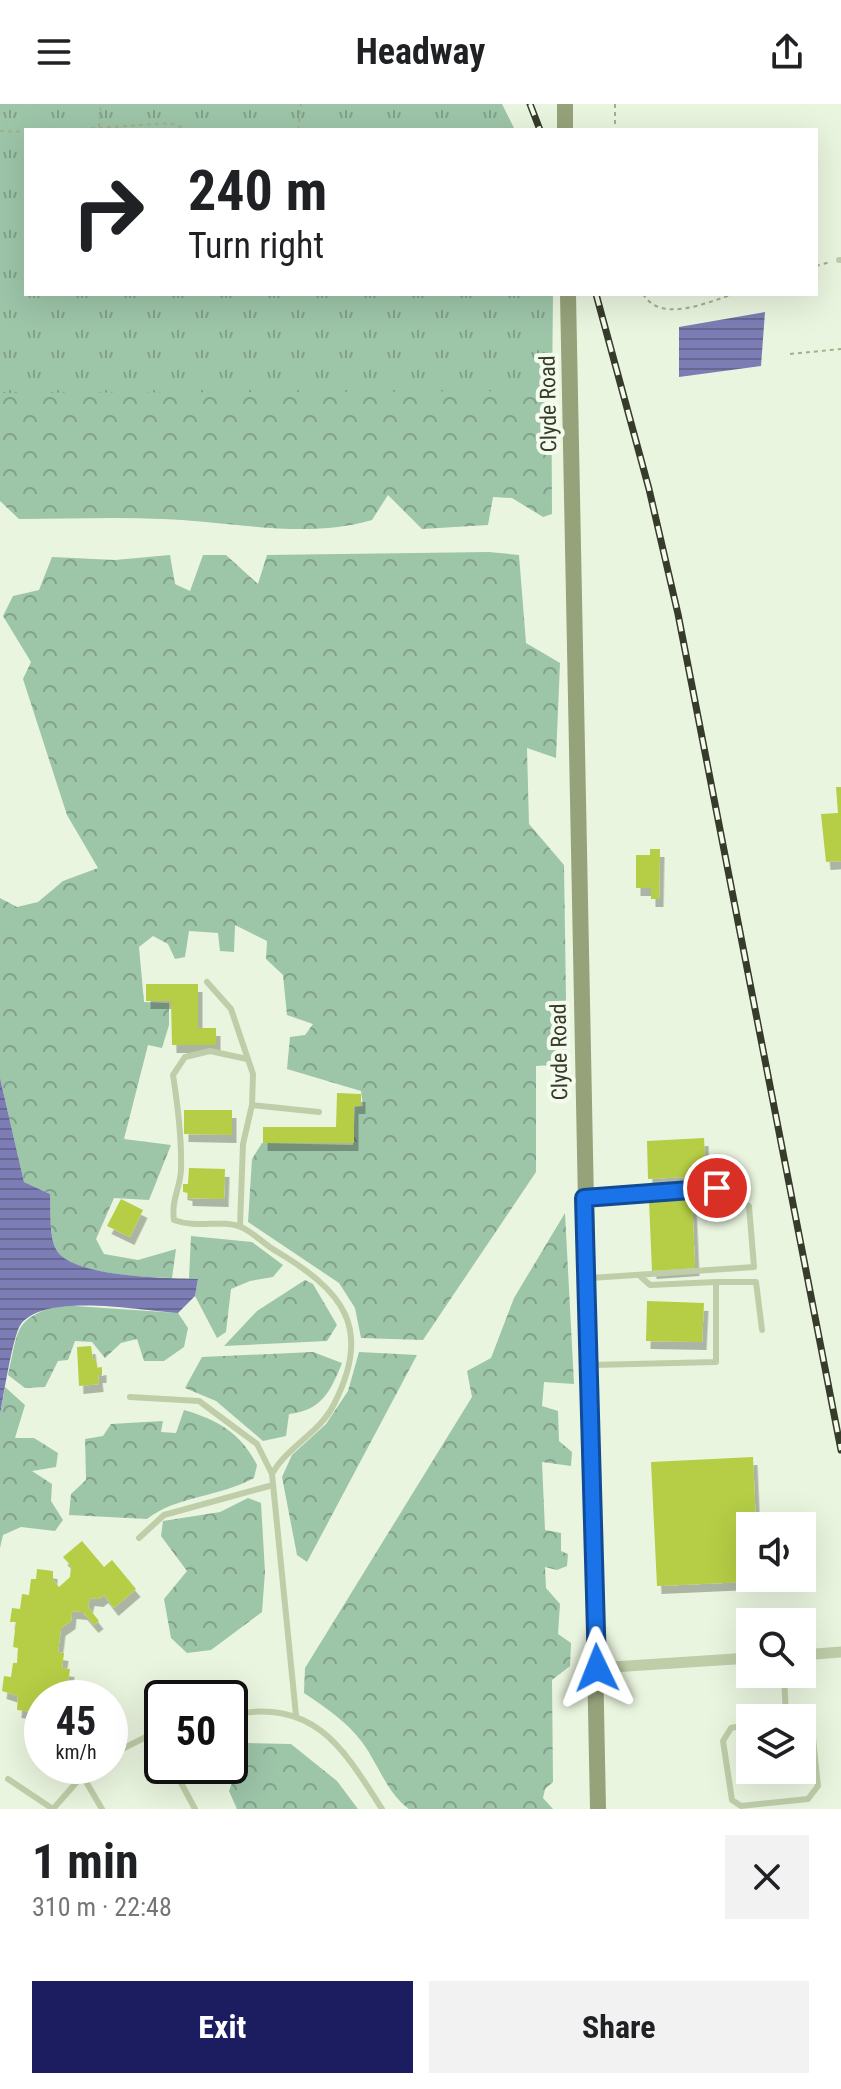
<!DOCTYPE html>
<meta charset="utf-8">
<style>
:root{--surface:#fff;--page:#f2f2f2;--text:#202124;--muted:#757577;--accent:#1c1c60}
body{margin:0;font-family:"Roboto Condensed",sans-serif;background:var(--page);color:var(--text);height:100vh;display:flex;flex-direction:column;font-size:30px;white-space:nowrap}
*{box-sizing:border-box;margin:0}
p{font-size:26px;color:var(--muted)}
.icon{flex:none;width:44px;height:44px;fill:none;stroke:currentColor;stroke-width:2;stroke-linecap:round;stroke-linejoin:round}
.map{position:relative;height:1705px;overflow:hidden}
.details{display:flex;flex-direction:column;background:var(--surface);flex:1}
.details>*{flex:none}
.hud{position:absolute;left:24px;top:24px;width:794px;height:168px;border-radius:0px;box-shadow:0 8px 32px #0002;background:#fff;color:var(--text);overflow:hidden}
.fabs{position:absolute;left:736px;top:1408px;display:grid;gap:16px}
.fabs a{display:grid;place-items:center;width:80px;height:80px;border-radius:0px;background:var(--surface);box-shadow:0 8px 32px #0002;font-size:40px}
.speed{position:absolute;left:24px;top:1576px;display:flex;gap:16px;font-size:40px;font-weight:700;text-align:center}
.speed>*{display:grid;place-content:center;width:104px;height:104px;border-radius:50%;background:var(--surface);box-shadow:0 8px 32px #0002;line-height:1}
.speed small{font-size:20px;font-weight:400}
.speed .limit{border:4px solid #111;border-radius:12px;background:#fff;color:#111}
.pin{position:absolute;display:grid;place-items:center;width:68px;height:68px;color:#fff;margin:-34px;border:4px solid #fff;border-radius:50%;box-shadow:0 2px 8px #0007}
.me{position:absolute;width:88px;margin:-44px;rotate:358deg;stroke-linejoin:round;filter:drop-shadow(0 0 6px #0008)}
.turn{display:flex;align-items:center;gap:28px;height:168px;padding:0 32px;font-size:36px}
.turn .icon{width:104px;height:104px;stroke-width:2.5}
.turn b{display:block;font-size:56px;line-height:68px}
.round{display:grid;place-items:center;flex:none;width:84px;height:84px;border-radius:0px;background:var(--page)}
.headline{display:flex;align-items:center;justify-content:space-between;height:136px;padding:0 32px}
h1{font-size:48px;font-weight:700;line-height:60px}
.button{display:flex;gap:16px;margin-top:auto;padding:16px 32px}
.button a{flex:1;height:92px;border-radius:0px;background:var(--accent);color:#fff;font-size:32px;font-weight:700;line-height:92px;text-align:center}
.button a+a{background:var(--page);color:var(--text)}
header{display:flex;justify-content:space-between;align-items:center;height:104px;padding:0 32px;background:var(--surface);font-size:36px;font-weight:700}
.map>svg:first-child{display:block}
.forest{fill:url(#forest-crowns)}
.park{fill:url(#park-tufts)}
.water{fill:url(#water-rules)}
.building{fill:#b5ce44;filter:url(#shadow)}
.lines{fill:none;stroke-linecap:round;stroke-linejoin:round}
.path{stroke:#a3b08b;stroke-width:2;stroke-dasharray:4 4;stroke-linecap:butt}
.lane{stroke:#bfcea9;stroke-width:6}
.street{stroke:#bfcea9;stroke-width:11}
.secondary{stroke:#96a27a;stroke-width:16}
.rail-casing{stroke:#363b2a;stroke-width:7}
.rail{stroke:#f4fbec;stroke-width:4;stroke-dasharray:12;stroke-linecap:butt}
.route-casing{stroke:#114b97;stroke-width:20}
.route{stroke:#1a73e8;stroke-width:14}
.labels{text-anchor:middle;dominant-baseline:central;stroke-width:8;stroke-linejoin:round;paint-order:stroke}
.street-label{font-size:22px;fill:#363b2a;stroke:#f4fbec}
</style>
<header><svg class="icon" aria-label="menu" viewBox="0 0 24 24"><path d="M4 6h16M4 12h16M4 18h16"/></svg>Headway<svg class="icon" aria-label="share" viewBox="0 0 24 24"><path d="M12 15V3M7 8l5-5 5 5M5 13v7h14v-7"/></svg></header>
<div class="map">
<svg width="841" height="1705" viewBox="0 0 841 1705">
<defs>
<pattern id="forest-crowns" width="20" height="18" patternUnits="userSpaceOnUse" patternTransform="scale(2)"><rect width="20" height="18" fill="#9dc5a8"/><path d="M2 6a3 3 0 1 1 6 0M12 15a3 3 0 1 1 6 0" fill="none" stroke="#81a189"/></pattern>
<pattern id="park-tufts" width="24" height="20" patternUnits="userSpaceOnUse" patternTransform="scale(2)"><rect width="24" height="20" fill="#9dc5a8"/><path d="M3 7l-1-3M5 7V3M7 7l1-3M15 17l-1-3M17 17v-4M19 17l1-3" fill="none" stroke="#81a189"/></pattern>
<pattern id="water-rules" width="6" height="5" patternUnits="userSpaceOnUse" patternTransform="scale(2)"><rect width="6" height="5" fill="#7b7db4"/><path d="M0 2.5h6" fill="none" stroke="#666893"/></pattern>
<filter id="shadow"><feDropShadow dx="4.5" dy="8" stdDeviation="0" flood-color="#0004"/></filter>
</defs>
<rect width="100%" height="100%" fill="#eaf5df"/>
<!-- forest -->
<path class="forest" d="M 0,0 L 26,26 L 26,190 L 551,214 L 552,410 L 543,413 L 512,394 L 493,393 L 488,421 L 422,425 L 388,391 L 372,416 C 305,436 231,417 162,415 C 115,413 67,415 19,415 L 0,397 Z
M 489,448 L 519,451 L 526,539 L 560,559 L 556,654 L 527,644 L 529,720 L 564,761 L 567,960 L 536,962 L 536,1068 L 423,1236 L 361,1234 L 355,1204 L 339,1179 L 248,1118 L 252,1055 L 262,1039 L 353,1041 L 355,1003 L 363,1002 L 361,987 L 287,965 L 290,933 L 305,931 L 313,920 L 287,911 L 283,871 L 266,855 L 267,837 L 235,821 L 234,848 L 220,847 L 218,829 L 189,827 L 185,853 L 175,855 L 168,840 L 153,832 L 139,843 L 144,898 L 169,899 L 169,921 L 162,944 L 148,941 L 124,1035 L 171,1041 L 149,1096 L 114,1094 L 96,1135 L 104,1150 L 138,1156 L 176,1145 L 172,1174 C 147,1173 71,1171 57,1147 C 49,1133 51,1106 50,1090 L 24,1078 L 0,974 L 0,794 L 17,803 L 38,798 L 63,777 L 98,764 L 67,711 L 23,575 L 31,558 L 3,512 L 13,492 L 39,486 L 52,453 L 115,456 L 170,451 L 175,480 L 190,487 L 203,451 L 226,451 L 258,480 L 267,451 Z
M 565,1109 L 574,1280 L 544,1278 L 542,1302 L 558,1307 L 559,1337 L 572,1348 L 571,1362 L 542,1358 L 545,1426 L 561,1429 L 561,1447 L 568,1450 L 567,1462 L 557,1466 L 545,1463 L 546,1484 L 560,1500 L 558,1530 L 571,1539 L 570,1562 L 552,1576 L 553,1678 L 545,1685 L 543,1694 L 553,1705 L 409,1705 C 386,1688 379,1661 362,1638 C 346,1617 326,1604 304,1589 L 305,1564 L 472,1293 L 467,1267 L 491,1254 L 514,1194 Z
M 191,1132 L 252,1138 L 283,1161 L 273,1173 L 250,1177 L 231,1185 L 226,1228 L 217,1234 L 195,1192 L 198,1175 L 189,1175 Z
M 305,1176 L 313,1180 L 337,1221 L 327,1237 L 224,1242 L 257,1207 Z
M 60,1201 L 178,1209 L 188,1224 L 184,1243 L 164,1257 L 144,1257 L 137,1235 L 121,1239 L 105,1254 L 92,1238 L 75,1237 L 68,1256 L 58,1257 L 45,1283 L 25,1284 L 8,1271 C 19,1227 12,1215 60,1201 Z
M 313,1248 L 342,1259 C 331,1287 321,1307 289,1310 L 286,1332 L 263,1337 L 216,1297 L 185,1284 L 202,1253 Z
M 359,1248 L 417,1251 L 307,1458 L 297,1451 L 282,1373 L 292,1351 L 326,1320 L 348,1287 Z
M 5,1283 L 25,1301 L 15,1334 L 34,1334 L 58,1349 L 56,1363 L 32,1367 L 52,1380 L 51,1397 L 63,1416 L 55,1427 L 21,1423 L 3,1431 L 0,1444 L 0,1311 Z
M 184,1306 C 218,1316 241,1329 257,1361 L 254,1374 C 220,1393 176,1392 147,1415 L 69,1411 L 71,1390 L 86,1376 L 85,1335 L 103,1332 L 111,1320 L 163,1317 L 161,1328 L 176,1329 Z
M 248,1394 L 261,1399 L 265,1468 L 262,1508 L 211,1546 L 187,1549 L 171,1534 L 164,1495 L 187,1467 L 161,1432 L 163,1417 L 220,1408 Z
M 246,1639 L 291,1640 L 337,1677 L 358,1705 L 237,1705 L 229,1687 Z"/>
<!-- park -->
<path class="park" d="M 0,0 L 502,0 L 515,26 L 26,26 L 26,190 L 553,190 L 552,287 L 0,289 Z"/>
<!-- water -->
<path class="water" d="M 765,208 L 761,262 L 679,273 L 679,223 Z
M 0,974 L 24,1078 L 50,1090 C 51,1106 49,1132 56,1145 C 70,1174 170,1174 198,1175 L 195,1192 L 178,1209 C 140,1207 47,1188 21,1220 C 13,1230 3,1294 0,1311 Z"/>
<!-- building -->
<path class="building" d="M 836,683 L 841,683 L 841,757 L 826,758 L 821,710 L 838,709 Z
M 650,745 L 660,745 L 659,795 L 651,795 L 651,784 L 636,784 L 636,751 L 650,751 Z
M 146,880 L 198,880 L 198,924 L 216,924 L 216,941 L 172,941 L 171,897 L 146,897 Z
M 337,989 L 361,990 L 361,1002 L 354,1002 L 354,1039 L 263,1039 L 263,1023 L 336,1023 Z
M 184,1006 L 232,1006 L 232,1031 L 184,1030 Z
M 704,1034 L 706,1072 L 648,1075 L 647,1037 Z
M 189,1064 L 225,1065 L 224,1095 L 188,1094 L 188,1089 L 183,1088 L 183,1080 L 188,1080 Z
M 692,1094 L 695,1164 L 652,1167 L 649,1097 Z
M 121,1095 L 143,1106 L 130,1133 L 107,1122 Z
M 647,1197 L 704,1199 L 702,1238 L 646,1237 Z
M 91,1242 L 93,1256 L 96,1255 L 97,1264 L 102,1263 L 102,1271 L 98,1271 L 99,1280 L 79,1282 L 77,1243 Z
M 753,1353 L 756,1422 L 743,1424 L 745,1478 L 657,1482 L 651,1358 Z
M 82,1437 L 104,1463 L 112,1456 L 136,1485 L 114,1504 L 104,1491 L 99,1495 L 90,1494 L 88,1503 L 99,1517 L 94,1521 L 83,1508 L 72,1507 L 71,1517 L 61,1524 L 58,1548 L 64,1549 L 62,1564 L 70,1565 L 68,1580 L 76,1581 L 75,1594 L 42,1594 L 42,1609 L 17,1606 L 18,1592 L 2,1587 L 4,1572 L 11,1573 L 13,1559 L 17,1559 L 18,1544 L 13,1543 L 16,1518 L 10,1518 L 12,1504 L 20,1505 L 22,1490 L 29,1491 L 31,1475 L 36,1475 L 37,1465 L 53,1467 L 53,1476 L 59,1483 L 70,1473 L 71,1462 L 63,1453 Z"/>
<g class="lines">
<!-- path -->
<path class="path" d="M 615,0 L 615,26
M 99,23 L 101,0
M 67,26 L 170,19 L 190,26
M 298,26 L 301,0
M 0,27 L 26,28
M 816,162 L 830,158
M 643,190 C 661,220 708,198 734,190
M 790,250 L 841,245"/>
<!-- lane -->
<path class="lane" d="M 839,156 L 841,156
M 207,878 L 231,905 L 253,970 L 252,1001 L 243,1040 L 240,1122
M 247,955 L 210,947 L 185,953 L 173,971 C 178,1003 182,1034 181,1066 C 180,1085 171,1096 174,1116 C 197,1125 222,1115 241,1123 C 253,1128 265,1141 276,1147 C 343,1187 374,1224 333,1302 C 319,1329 287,1343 272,1370 L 296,1611
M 252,1001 L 319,1008
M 588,1094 L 717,1084 L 749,1102 L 754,1163 L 591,1174
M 716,1178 L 756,1178 L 762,1226
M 592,1261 L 716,1258 L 716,1178 L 650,1181 L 640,1172
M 130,1293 L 199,1297 L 257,1340 L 272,1370
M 139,1434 L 164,1411 L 273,1381
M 784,1570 L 786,1614
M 230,1611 C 314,1594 342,1642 382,1705
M 750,1620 L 731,1624 L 723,1637 L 732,1696 L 741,1702 L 808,1695 L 818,1682 L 812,1625 L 802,1616
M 157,1626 L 162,1645
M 110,1651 L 162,1625
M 172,1662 L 195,1705
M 82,1671 L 102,1705
M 8,1675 L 53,1705
M 53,1705 L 91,1662"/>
<!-- street -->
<path class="street" d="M 802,1551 L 841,1548
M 597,1564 L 750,1554"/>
<!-- secondary -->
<path class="secondary" d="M 565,0 L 565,26
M 568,190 L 598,1705"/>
<defs>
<path id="rail" d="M 530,0 L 540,26
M 596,190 L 649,385 L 678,510 L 841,1346"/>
</defs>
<!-- rail casing -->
<use href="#rail" class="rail-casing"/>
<!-- rail -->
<use href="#rail" class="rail"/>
</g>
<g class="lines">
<defs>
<path id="route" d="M 597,1564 L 584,1094 L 717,1084"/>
</defs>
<!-- route casing -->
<use href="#route" class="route-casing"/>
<!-- route -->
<use href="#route" class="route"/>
</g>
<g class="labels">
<!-- street labels -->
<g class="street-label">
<text transform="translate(548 300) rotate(-91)">Clyde Road</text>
<text transform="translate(559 948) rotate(-91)">Clyde Road</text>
</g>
</g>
</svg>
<div class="fabs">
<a><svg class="icon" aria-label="sound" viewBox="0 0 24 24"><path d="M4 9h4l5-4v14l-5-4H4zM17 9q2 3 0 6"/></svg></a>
<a><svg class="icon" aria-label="search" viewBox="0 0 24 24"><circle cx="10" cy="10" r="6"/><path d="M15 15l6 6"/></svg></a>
<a><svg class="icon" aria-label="layers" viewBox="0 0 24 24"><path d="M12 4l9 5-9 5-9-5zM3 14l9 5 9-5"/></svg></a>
</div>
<div class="speed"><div>45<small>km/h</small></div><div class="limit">50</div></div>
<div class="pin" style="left:717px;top:1084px;background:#d93025"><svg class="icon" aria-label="arrive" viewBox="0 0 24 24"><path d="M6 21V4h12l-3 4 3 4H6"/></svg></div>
<svg class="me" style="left:597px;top:1564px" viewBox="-20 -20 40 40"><path d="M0-17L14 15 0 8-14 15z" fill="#1a73e8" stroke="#fff" stroke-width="4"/></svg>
<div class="hud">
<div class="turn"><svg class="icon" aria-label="right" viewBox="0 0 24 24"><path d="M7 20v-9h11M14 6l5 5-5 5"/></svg><div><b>240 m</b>Turn right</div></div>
</div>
</div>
<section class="details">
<div class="headline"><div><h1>1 min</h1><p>310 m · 22:48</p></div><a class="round"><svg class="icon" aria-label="close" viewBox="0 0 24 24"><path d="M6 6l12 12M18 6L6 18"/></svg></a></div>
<div class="button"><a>Exit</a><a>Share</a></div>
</section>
